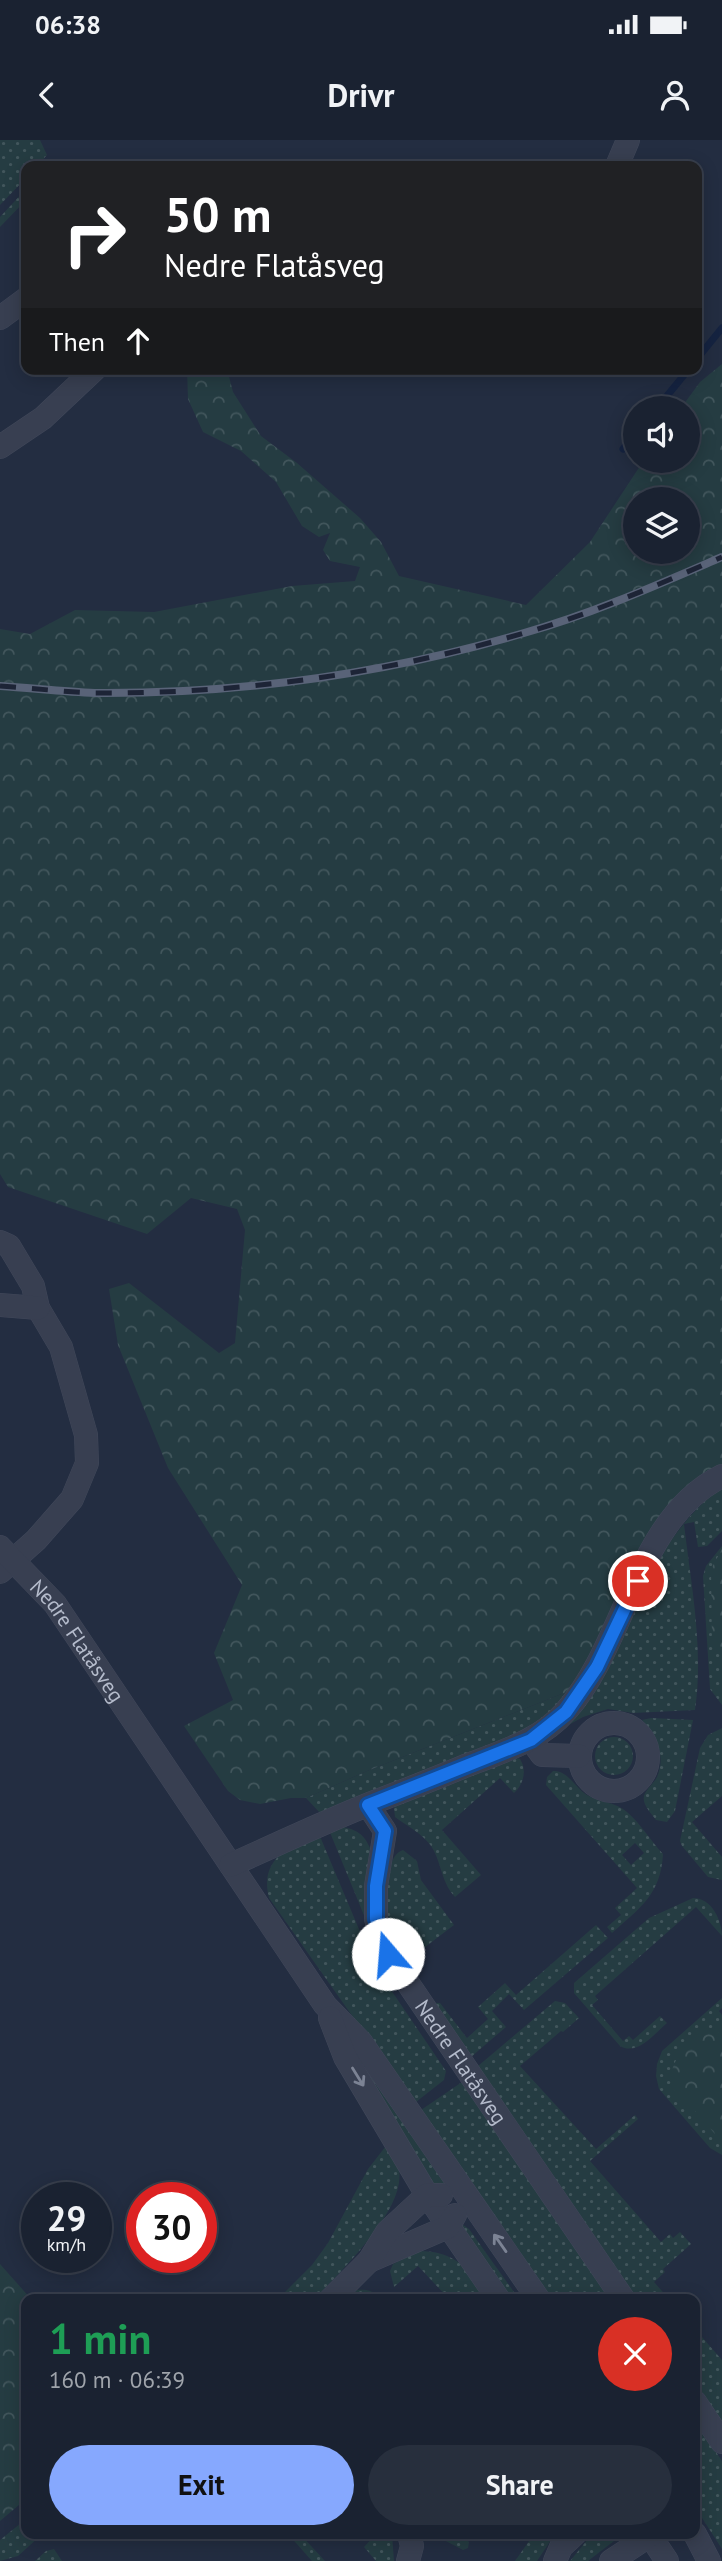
<!DOCTYPE html>
<meta charset="utf-8">
<style>
:root{--surface:#1a2231;--page:#272f3d;--text:#f1f3f6;--muted:#9fa4ab;--line:#383f4d;--accent:#86a8fe}
body{margin:0;font-family:"PT Sans",sans-serif;background:var(--page);color:var(--text);height:100vh;display:flex;flex-direction:column;font-size:26px;white-space:nowrap}
*{box-sizing:border-box;margin:0}
p{font-size:23px;color:var(--muted)}
.icon{flex:none;width:38px;height:38px;fill:none;stroke:currentColor;stroke-width:2;stroke-linecap:round;stroke-linejoin:round}
.map{position:relative;flex:1;overflow:hidden}
.sheet{position:absolute;left:21px;top:2154px;width:679px;height:245px;display:flex;flex-direction:column;background:var(--surface);border-radius:14px;box-shadow:0 4px 18px #0003,0 0 0 2px var(--line)}
.sheet>*{flex:none}
.guide{position:absolute;left:21px;top:21px;width:681px;height:214px;border-radius:14px;box-shadow:0 4px 18px #0003,0 0 0 2px var(--line);background:#202124;color:#fff;overflow:hidden}
.tools{position:absolute;left:623px;top:256px;display:grid;gap:14px}
.tools a{display:grid;place-items:center;width:77px;height:77px;border-radius:50%;background:var(--surface);box-shadow:0 4px 18px #0003,0 0 0 2px var(--line);font-size:35px}
.speed{position:absolute;left:21px;top:2042px;display:flex;gap:14px;font-size:35px;font-weight:700;text-align:center}
.speed>*{display:grid;place-content:center;width:91px;height:91px;border-radius:50%;background:var(--surface);box-shadow:0 4px 18px #0003,0 0 0 2px var(--line);line-height:1}
.speed small{font-size:18px;font-weight:400}
.speed .limit{border:10px solid #d22;background:#fff;color:#111}
.pin{position:absolute;display:grid;place-items:center;width:60px;height:60px;color:#fff;margin:-30px;border:4px solid #fff;border-radius:50%;box-shadow:0 2px 7px #0007}
.me{position:absolute;width:77px;margin:-38px;rotate:342deg;stroke-linejoin:round;filter:drop-shadow(0 0 5px #0008)}
.turn{display:flex;align-items:center;gap:24px;height:147px;padding:0 28px;font-size:32px}
.turn .icon{width:91px;height:91px;stroke-width:2.5}
.turn b{display:block;font-size:49px;line-height:60px}
.then{display:flex;align-items:center;height:66px;padding:0 28px;background:#0003;gap:14px;font-size:26px}
.round{display:grid;place-items:center;flex:none;width:74px;height:74px;border-radius:37px;background:var(--page)}
.headline{display:flex;align-items:center;justify-content:space-between;height:119px;padding:0 28px}
h1{font-size:42px;font-weight:800;line-height:52px;color:#1e9e55}
.button{display:flex;gap:14px;margin-top:auto;padding:14px 28px}
.button a{flex:1;height:80px;border-radius:42px;background:var(--accent);color:#111;font-size:28px;font-weight:800;line-height:80px;text-align:center}
.button a+a{background:var(--page);color:var(--text)}
.status{display:flex;justify-content:space-between;align-items:center;height:49px;padding:0 35px;background:var(--surface);direction:ltr}
.status svg{height:19px;fill:currentColor}
header{display:flex;justify-content:space-between;align-items:center;height:91px;padding:0 28px;background:var(--surface);font-size:32px;font-weight:800}
.map>svg:first-child{display:block}
.green{fill:url(#green-dots);fill-rule:evenodd}
.forest{fill:url(#forest-crowns);fill-rule:evenodd}
.lines{fill:none;stroke-linecap:round;stroke-linejoin:round}
.stream{stroke:#152340;stroke-width:7}
.minor-casing{stroke:#41485a;stroke-width:24}
.minor{stroke:#383f51;stroke-width:23}
.rail-casing{stroke:#596378;stroke-width:8}
.rail{stroke:#1d2436;stroke-width:5;stroke-dasharray:16;stroke-linecap:butt}
.oneway{stroke:#7c8394}
.route-casing{stroke:#114b97;stroke-width:18}
.route{stroke:#1a73e8;stroke-width:12}
.labels{text-anchor:middle;dominant-baseline:central;stroke-width:7;stroke-linejoin:round;paint-order:stroke}
.street-label{font-size:21px;fill:#b4bbcb;stroke:#1d2436}
</style>
<div class="status"><b>06:38</b><svg viewBox="0 0 49 12"><path d="M0 12V9h3v3zM5 12V6h3v6zM10 12V3h3v9zM15 12V0h3v12zM26 1h20v11H26zM47 4h2v5h-2z"/></svg></div>
<header><svg class="icon" aria-label="back" viewBox="0 0 24 24"><path d="M15 5l-7 7 7 7"/></svg>Drivr<svg class="icon" aria-label="person" viewBox="0 0 24 24"><circle cx="12" cy="8" r="4"/><path d="M4 21q1-7 8-7t8 7"/></svg></header>
<div class="map">
<svg width="722" height="2421" viewBox="0 0 722 2421">
<defs>
<pattern id="green-dots" width="8" height="8" patternUnits="userSpaceOnUse" patternTransform="scale(1.75)"><rect width="8" height="8" fill="#253c42"/><path d="M2 2h.1M6 6h.1" fill="none" stroke="#42565c" stroke-width="1.8" stroke-linecap="round"/></pattern>
<pattern id="forest-crowns" width="20" height="18" patternUnits="userSpaceOnUse" patternTransform="scale(1.75)"><rect width="20" height="18" fill="#253c42"/><path d="M2 6a3 3 0 1 1 6 0M12 15a3 3 0 1 1 6 0" fill="none" stroke="#42565c"/></pattern>
</defs>
<rect width="100%" height="100%" fill="#232d41"/>
<!-- green -->
<path class="green" d="M 0,0 L 40,0 L 47,15 L 37,26 L 26,26 L 26,38 L 0,65 Z
M 26,49 L 26,60 L 0,87 L 0,77 Z
M 722,1347 L 722,1391 L 707,1406 L 698,1407 L 694,1382 L 684,1384 C 691,1445 704,1509 695,1570 L 633,1573 L 608,1569 L 583,1577 L 556,1592 L 670,1402 C 685,1381 701,1362 722,1347 Z
M 722,1406 L 722,1565 L 710,1549 L 703,1436 L 706,1426 Z
M 569,1551 L 549,1574 L 517,1595 L 321,1674 L 306,1658 L 367,1631 Z
M 651,1578 L 693,1580 L 675,1671 L 667,1682 L 656,1680 C 651,1673 642,1665 644,1656 C 646,1649 654,1643 657,1637 C 666,1616 657,1596 642,1580 Z
M 722,1588 L 722,1656 L 692,1682 L 722,1717 L 722,1740 L 708,1737 L 682,1706 L 680,1701 L 700,1608 L 708,1595 Z
M595 1616a19 19 0 1 1 38 0a19 19 0 1 1-38 0Z
M 515,1617 L 520,1619 C 527,1630 524,1644 514,1653 L 500,1638 L 442,1690 L 481,1735 L 455,1757 C 442,1743 442,1727 434,1711 C 427,1696 407,1686 395,1677 L 394,1668 L 397,1663 Z
M 553,1631 C 568,1630 575,1648 587,1655 C 600,1663 616,1662 627,1672 C 641,1684 651,1701 663,1714 C 661,1754 640,1768 612,1793 L 607,1787 L 621,1775 L 615,1768 L 637,1748 L 546,1645 L 547,1637 ZM 635,1703 L 644,1713 L 631,1725 L 622,1715 Z
M 343,1687 C 357,1690 364,1694 370,1708 L 370,1790 L 329,1690 Z
M 319,1694 L 374,1825 L 446,1931 L 444,1940 L 416,1962 L 421,1970 L 462,1942 L 612,2159 L 552,2159 L 269,1758 C 259,1719 289,1706 319,1694 Z
M 403,1710 L 417,1721 L 421,1740 L 454,1785 L 416,1814 L 409,1815 L 401,1812 C 396,1801 391,1789 388,1776 C 385,1760 385,1715 403,1710 Z
M 693,1758 C 712,1758 722,1781 722,1796 L 696,1767 L 595,1856 L 598,1860 L 592,1865 L 623,1901 L 629,1896 L 633,1900 L 660,1876 L 667,1883 C 654,1894 638,1916 620,1906 L 574,1853 L 574,1843 L 649,1778 Z
M 596,1785 L 608,1798 L 524,1870 L 509,1854 L 492,1871 L 506,1887 L 471,1917 L 433,1863 L 440,1863 L 467,1898 L 488,1879 L 478,1867 L 505,1843 L 516,1855 Z
M 722,1858 L 722,1868 L 719,1871 L 722,1875 L 722,2015 L 710,2008 L 659,1949 L 656,1936 L 657,1924 L 662,1911 Z
M 555,1861 L 565,1863 L 579,1878 L 563,1892 L 561,1891 L 520,1926 L 596,2009 L 635,1975 L 638,1979 L 590,2021 L 661,2102 L 670,2094 L 673,2098 L 680,2092 L 691,2104 L 663,2129 L 665,2132 L 654,2142 L 669,2159 L 637,2159 L 478,1926 Z
M 354,1907 L 446,2043 L 444,2051 L 436,2051 L 350,1909 Z
M 386,2006 C 391,2013 397,2022 399,2030 C 406,2070 340,2131 315,2159 L 277,2160 L 312,2125 L 328,2103 L 368,2029 Z
M 459,2082 L 469,2089 L 519,2159 L 507,2159 Z
M 419,2111 C 458,2111 469,2131 491,2159 L 449,2159 L 418,2126 L 394,2147 L 390,2131 L 393,2124 Z
M 357,2150 C 367,2149 374,2151 381,2158 L 346,2160 Z
M 695,2189 L 722,2220 L 722,2284 L 695,2244 Z
M 695,2281 L 722,2321 L 722,2409 L 695,2367 Z
M 26,2379 L 26,2394 L 40,2394 L 39,2397 L 18,2416 L 0,2421 L 0,2400 Z
M 288,2394 L 300,2394 L 325,2421 L 312,2421 Z
M 376,2394 L 392,2394 L 394,2421 L 376,2421 L 364,2407 Z
M 440,2394 L 462,2394 L 469,2402 L 468,2408 L 463,2410 L 442,2399 Z
M 534,2394 L 555,2394 L 537,2421 L 515,2421 Z
M 595,2394 L 623,2394 L 588,2421 L 570,2421 L 588,2399 Z
M 54,2409 L 62,2421 L 35,2421 L 46,2411 Z"/>
<!-- forest -->
<path class="forest" d="M 722,224 L 722,1327 L 600,1499 L 569,1551 L 367,1631 L 306,1658 L 291,1658 L 260,1664 L 240,1660 L 228,1651 L 184,1586 L 233,1560 L 214,1513 L 242,1445 L 168,1328 L 118,1205 L 109,1149 L 129,1143 L 219,1213 L 235,1203 L 245,1090 L 237,1069 L 191,1058 L 147,1094 L 8,1047 L 0,1034 L 0,489 L 30,494 L 75,470 L 154,472 L 292,446 L 355,441 L 360,427 L 330,421 L 323,410 L 330,393 L 319,397 L 302,386 L 276,342 L 241,311 L 203,292 L 188,259 L 187,229 L 227,229 L 233,252 L 261,296 L 297,323 L 360,378 L 381,402 L 399,436 L 526,465 L 590,402 L 644,320 L 688,320 L 688,268 L 681,268 L 700,242 ZM 635,359 L 688,359 L 688,411 L 635,411 Z
M 722,1409 L 722,1507 L 712,1504 L 711,1429 Z
M 703,1888 L 722,1893 L 722,2002 L 694,1970 L 676,1956 L 669,1937 L 683,1903 Z
M 0,2124 L 31,2159 L 26,2160 L 26,2359 L 0,2381 Z"/>
<g class="lines">
<!-- stream -->
<path class="stream" d="M 696,220 L 722,188
M 657,268 L 689,229
M 623,309 L 635,294"/>
<defs>
<g id="minor">
<path d="M 617,26 L 628,0"/>
<path d="M 0,178 L 26,159"/>
<path d="M 0,307 L 43,278 L 95,229"/>
<path d="M 0,1102 L 9,1106 L 33,1146 L 38,1168 L 61,1207 L 86,1295 L 87,1323 L 72,1359 L 36,1400 L 0,1432"/>
<path d="M 0,1165 L 38,1168"/>
<path id="s1" d="M 0,1407 L 55,1464 L 325,1865 L 361,1902 L 539,2160"/>
<circle cx="614" cy="1617" r="34"/>
<path d="M 531,1600 L 542,1615 L 579,1616"/>
<path id="s2" d="M 368,1665 L 385,1691 L 376,1746 L 376,1779 L 388,1814 L 624,2160"/>
<path d="M 231,1725 C 278,1704 324,1682 372,1663 C 403,1651 434,1639 465,1626 C 501,1612 540,1601 566,1571 C 627,1502 636,1379 722,1336"/>
<path d="M 330,1878 L 345,1917 L 427,2055 L 499,2160"/>
<path d="M 369,2121 L 448,2087 L 455,2075"/>
<path d="M 330,2160 L 369,2121 L 387,2092 L 427,2055 L 441,2055"/>
<path d="M 695,2262 L 722,2302"/>
<path d="M 649,2394 L 667,2421"/>
<path d="M 695,2394 L 709,2421"/>
<path d="M 408,2421 L 412,2406 L 409,2394"/>
<path d="M 555,2421 L 561,2407 L 575,2394"/>
<path d="M 611,2421 L 652,2394"/>
</g>
</defs>
<!-- minor casing -->
<use href="#minor" class="minor-casing"/>
<!-- minor -->
<use href="#minor" class="minor"/>
<defs>
<path id="rail" d="M 0,546 C 32,548 64,552 95,553 C 241,554 385,534 524,493 C 592,474 657,445 722,417"/>
</defs>
<!-- rail casing -->
<use href="#rail" class="rail-casing"/>
<!-- rail -->
<use href="#rail" class="rail"/>
</g>
<!-- one-way arrows -->
<defs><path id="oneway-shaft" d="M-6 0H5M1.5-3L5.5 0L1.5 3" fill="none" stroke-width="1.6" stroke-linecap="round" stroke-linejoin="round" transform="scale(1.75)"/></defs>
<g class="oneway">
<use href="#oneway-shaft" transform="translate(358 1937) rotate(58)"/>
<use href="#oneway-shaft" transform="translate(500 2103) rotate(-125)"/>
</g>
<g class="lines">
<defs>
<path id="route" d="M 388,1814 L 376,1779 L 376,1746 L 385,1691 L 368,1665 L 531,1600 L 566,1572 L 597,1527 L 638,1441"/>
</defs>
<!-- route casing -->
<use href="#route" class="route-casing"/>
<!-- route -->
<use href="#route" class="route"/>
</g>
<g class="labels">
<!-- street labels -->
<g class="street-label">
<text stroke="none"><textPath href="#s1" startOffset="122">Nedre Flatåsveg</textPath></text>
<text stroke="none"><textPath href="#s2" startOffset="287">Nedre Flatåsveg</textPath></text>
</g>
</g>
</svg>
<div class="tools">
<a><svg class="icon" aria-label="sound" viewBox="0 0 24 24"><path d="M4 9h4l5-4v14l-5-4H4zM17 9q2 3 0 6"/></svg></a>
<a><svg class="icon" aria-label="layers" viewBox="0 0 24 24"><path d="M12 4l9 5-9 5-9-5zM3 14l9 5 9-5"/></svg></a>
</div>
<div class="speed"><div>29<small>km/h</small></div><div class="limit">30</div></div>
<div class="pin" style="left:638px;top:1441px;background:#d93025"><svg class="icon" aria-label="arrive" viewBox="0 0 24 24"><path d="M6 21V4h12l-3 4 3 4H6"/></svg></div>
<svg class="me" style="left:388px;top:1814px" viewBox="-20 -20 40 40"><circle r="19" fill="#fff"/><path d="M0-13L10 11 0 6-10 11z" fill="#1a73e8"/></svg>
<div class="guide">
<div class="turn"><svg class="icon" aria-label="right" viewBox="0 0 24 24"><path d="M7 20v-9h11M14 6l5 5-5 5"/></svg><div><b>50 m</b>Nedre Flatåsveg</div></div>
<div class="then">Then<svg class="icon" aria-label="ahead" viewBox="0 0 24 24"><path d="M12 20V5M6 11l6-6 6 6"/></svg></div>
</div>
<section class="sheet">
<div class="headline"><div><h1>1 min</h1><p>160 m · 06:39</p></div><a class="round" style="background:#d93025;color:#fff"><svg class="icon" aria-label="close" viewBox="0 0 24 24"><path d="M6 6l12 12M18 6L6 18"/></svg></a></div>
<div class="button"><a>Exit</a><a>Share</a></div>
</section>
</div>
